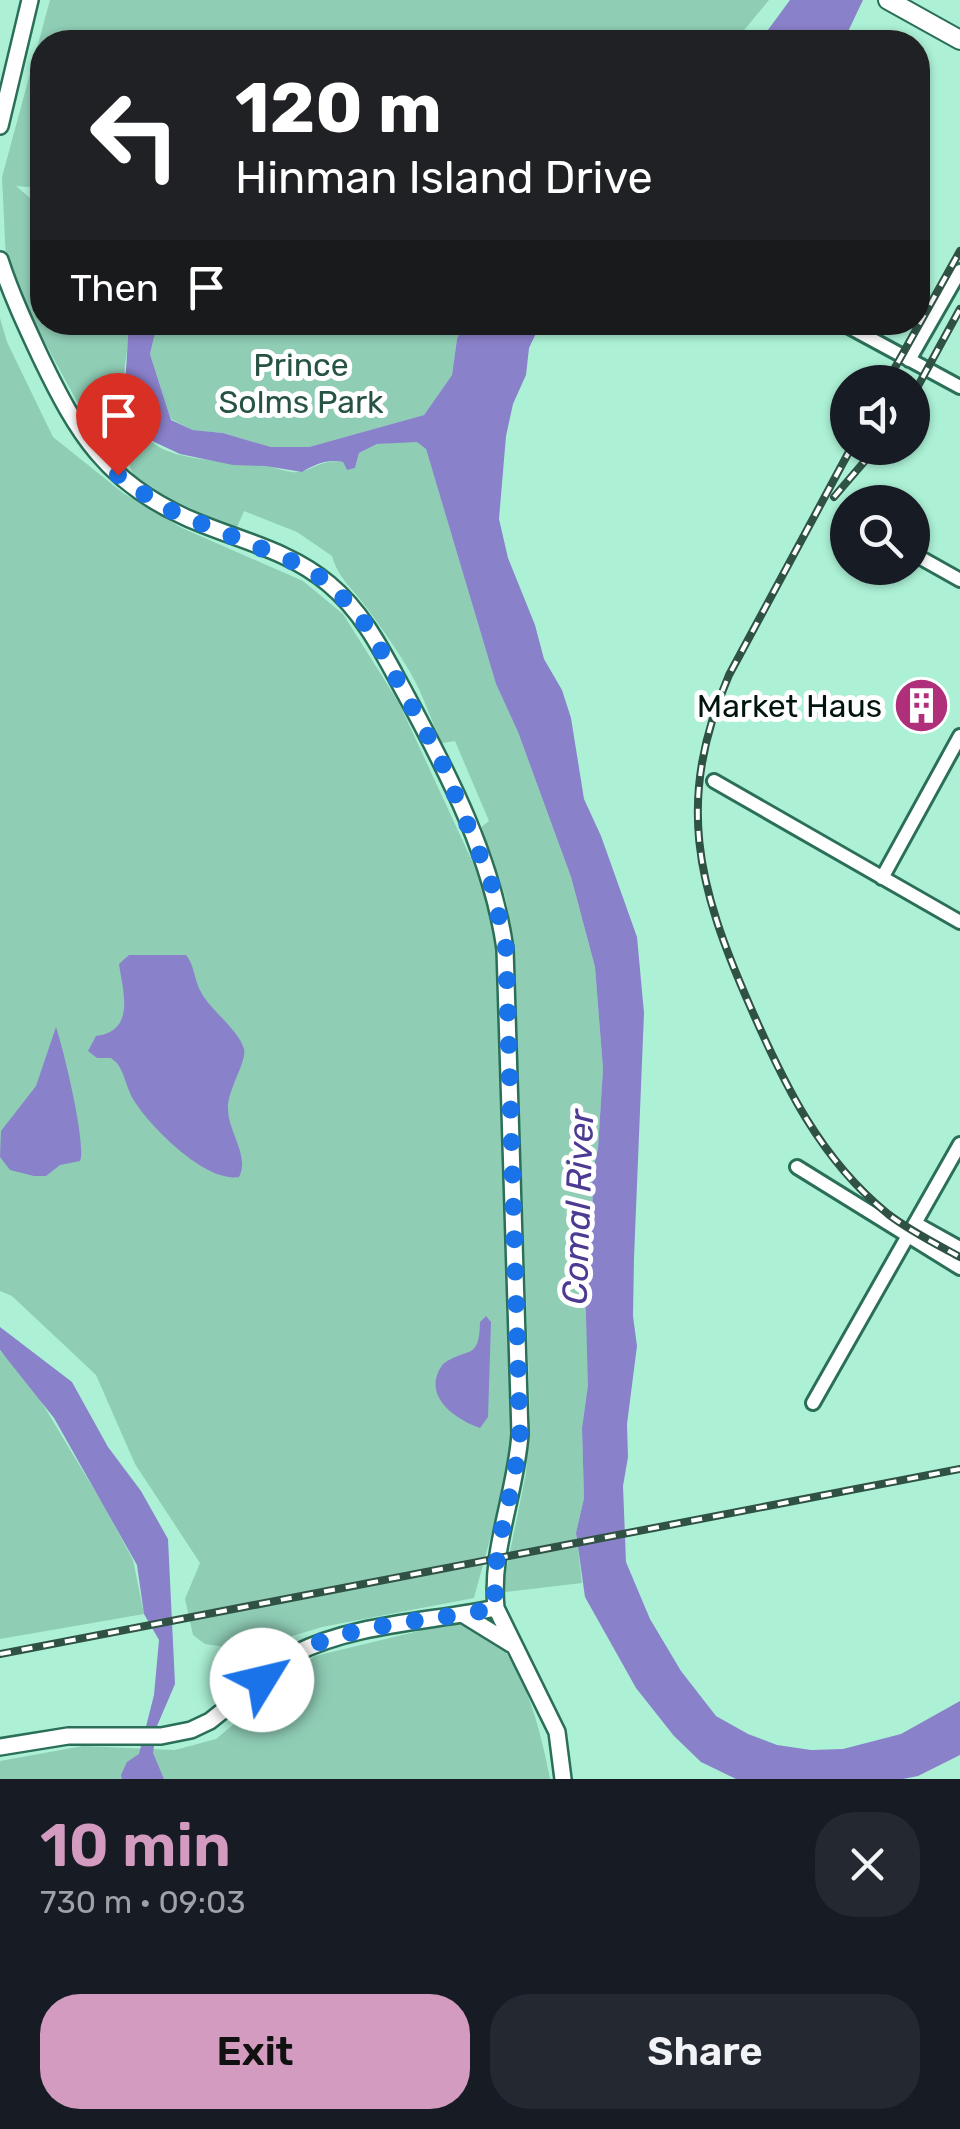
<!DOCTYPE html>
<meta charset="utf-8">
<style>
:root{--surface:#171b24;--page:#242831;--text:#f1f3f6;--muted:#9ea1a6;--accent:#d39bbf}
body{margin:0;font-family:Rubik,sans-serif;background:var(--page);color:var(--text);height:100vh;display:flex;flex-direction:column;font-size:38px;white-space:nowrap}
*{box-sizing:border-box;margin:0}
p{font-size:32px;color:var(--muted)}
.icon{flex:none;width:55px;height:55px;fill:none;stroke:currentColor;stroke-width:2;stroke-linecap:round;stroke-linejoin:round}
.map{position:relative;height:1779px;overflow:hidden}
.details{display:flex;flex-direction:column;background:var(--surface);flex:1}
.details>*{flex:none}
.guide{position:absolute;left:30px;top:30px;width:900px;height:305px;border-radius:40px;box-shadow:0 2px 8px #0004;background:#202124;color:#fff;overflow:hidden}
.buttons{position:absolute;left:830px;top:365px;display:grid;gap:20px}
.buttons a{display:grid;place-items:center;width:100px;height:100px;border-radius:50%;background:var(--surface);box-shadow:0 2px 8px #0004;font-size:50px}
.pin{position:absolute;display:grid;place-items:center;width:85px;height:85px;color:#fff;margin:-102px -42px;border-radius:50% 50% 50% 0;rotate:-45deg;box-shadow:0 0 10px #0007}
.pin .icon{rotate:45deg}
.me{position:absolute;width:110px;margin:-55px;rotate:54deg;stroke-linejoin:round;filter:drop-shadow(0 0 8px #0008)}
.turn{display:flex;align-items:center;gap:35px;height:210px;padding:0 40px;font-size:45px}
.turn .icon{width:130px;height:130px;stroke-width:2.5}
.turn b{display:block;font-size:70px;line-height:85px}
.then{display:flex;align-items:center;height:95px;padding:0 40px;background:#0003;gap:20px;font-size:38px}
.round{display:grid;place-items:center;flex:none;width:105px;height:105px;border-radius:40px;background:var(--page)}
.head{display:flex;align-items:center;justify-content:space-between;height:170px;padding:0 40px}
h1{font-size:60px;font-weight:600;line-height:75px;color:var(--accent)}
.cta{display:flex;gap:20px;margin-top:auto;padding:20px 40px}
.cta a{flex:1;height:115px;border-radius:40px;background:var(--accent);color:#111;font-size:40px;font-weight:600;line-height:115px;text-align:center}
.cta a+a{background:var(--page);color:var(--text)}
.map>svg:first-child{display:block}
.green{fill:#8fcdb5}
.water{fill:#8a81cb}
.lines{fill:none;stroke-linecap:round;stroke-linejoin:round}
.minor-casing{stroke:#2b6f59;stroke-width:18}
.tertiary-casing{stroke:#2b6f59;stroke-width:20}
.secondary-casing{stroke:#2b6f59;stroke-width:22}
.minor{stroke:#fff;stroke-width:12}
.tertiary{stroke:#fff;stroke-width:15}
.secondary{stroke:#fff;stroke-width:18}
.rail-casing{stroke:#305245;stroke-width:8}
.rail{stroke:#fff;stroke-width:4;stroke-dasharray:11;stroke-linecap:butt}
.route{stroke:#1a73e8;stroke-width:18;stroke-dasharray:0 32.4}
.labels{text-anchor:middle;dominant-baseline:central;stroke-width:10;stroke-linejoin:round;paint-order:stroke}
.park-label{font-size:32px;fill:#275344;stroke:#fff}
.poi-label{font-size:32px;fill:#00150d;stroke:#fff;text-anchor:end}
.water-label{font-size:35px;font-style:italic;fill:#4d3a92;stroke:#fff}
</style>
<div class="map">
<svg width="960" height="1779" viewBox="0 0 960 1779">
<rect width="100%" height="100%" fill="#acf1d6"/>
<!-- green -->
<path class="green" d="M 50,0 L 769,0 L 736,40 L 728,42 L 42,42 L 42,188 L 16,186 L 36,203 L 42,203 L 42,322 L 129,323 C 131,343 122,364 125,384 C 126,390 146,436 150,440 C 173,464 240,460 269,466 C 277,468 284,471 292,472 C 310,474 320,458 343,462 L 347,470 L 355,468 L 359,453 L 377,444 L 417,441 L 426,449 L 496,684 L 518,732 L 571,877 L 595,967 L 603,1069 L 598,1148 L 592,1175 L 593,1214 L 588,1385 L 582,1428 L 584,1498 L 576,1533 L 582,1583 L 505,1592 L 503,1586 L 526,1473 L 530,1415 L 514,949 L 505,896 L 479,829 L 489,821 L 455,741 L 442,743 C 430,719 424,696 410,672 C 397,650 382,628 366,607 C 353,589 338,578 332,556 L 297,532 L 244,511 L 237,527 L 232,527 L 168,498 L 133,475 L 127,458 L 81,409 L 23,302 L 6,260 L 2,177 Z
M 0,318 L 7,342 L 53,437 L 123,493 L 182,528 L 303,581 L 343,614 L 399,703 L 479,876 L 495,929 L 513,1432 L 506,1480 L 474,1598 L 322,1627 L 246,1650 L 205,1644 L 193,1635 L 185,1599 L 200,1563 L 135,1464 L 96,1375 L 12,1296 L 0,1291 Z
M 153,323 L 464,323 L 457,339 L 452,375 L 424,415 L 309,447 L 271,447 L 223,433 L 193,430 L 171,419 L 150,354 L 155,333 Z
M 0,1351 L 27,1378 L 104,1506 L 133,1560 L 144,1614 L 0,1639 Z
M 448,1624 C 457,1625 470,1625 479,1628 C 522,1649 542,1736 550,1779 L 0,1779 L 0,1761 L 83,1746 L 175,1750 L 216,1739 L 315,1656 Z"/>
<!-- water -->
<path class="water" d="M 790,0 L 863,0 L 843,42 L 759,42 Z
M 129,323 L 153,323 L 155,333 L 150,354 L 171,420 L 193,430 L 223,433 L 271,447 L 309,447 L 424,415 L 452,375 L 457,339 L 464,323 L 541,323 L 529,348 L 526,375 L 513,404 L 506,436 L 499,519 L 508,558 L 535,625 L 544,659 L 562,690 L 571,718 L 584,799 L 601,836 L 637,937 L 644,1013 L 634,1258 L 633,1316 L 637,1346 L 627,1424 L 628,1457 L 623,1486 L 626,1562 L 650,1619 L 681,1671 L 716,1716 L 748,1734 L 777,1745 L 811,1750 L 843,1749 L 901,1734 L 960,1701 L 960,1755 L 918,1776 L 903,1779 L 736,1779 L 701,1762 L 674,1736 L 636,1688 L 585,1597 L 576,1533 L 584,1498 L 582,1428 L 588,1385 L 585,1281 L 593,1214 L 592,1175 L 598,1148 L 603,1069 L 595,967 L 571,877 L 518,732 L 496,684 L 426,449 L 417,442 L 377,444 L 359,453 L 355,468 L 347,470 L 343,462 C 327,459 316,464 302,472 L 266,466 L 233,465 L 180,454 L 150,440 L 125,386 Z
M 129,955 L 186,955 C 195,966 194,980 201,992 C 210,1010 239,1030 244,1049 C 247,1062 227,1090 228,1109 C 228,1132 250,1156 239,1177 C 206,1183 149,1126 133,1099 C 126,1087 125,1074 117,1063 L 111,1058 L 97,1058 L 88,1051 L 96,1036 C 136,1031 123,992 119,964 Z
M 56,1027 C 63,1047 87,1145 80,1161 L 60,1165 L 46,1176 L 34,1176 L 10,1170 L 0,1157 L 1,1131 L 36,1086 Z
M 486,1316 L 491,1322 L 488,1417 L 480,1428 C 452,1418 421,1394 443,1364 C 468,1346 479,1362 480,1322 Z
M 0,1327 L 72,1382 L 108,1447 L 141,1491 L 168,1539 L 175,1684 L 157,1726 L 153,1753 L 164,1779 L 122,1779 L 121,1775 L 127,1762 L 139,1754 L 154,1695 L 159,1640 L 144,1614 L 137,1565 L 54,1418 L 0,1350 Z"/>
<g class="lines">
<defs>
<path id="minor" d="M 840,322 L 960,387
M 909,360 L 960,271
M 912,553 L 960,580
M 714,781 L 960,922
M 882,878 L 960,736
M 797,1167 L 960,1268
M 915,1223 L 960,1248
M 813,1403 L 960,1144"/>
<path id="tertiary" d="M 0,126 L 30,0
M 0,260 C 11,294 26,326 41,358 C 77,433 106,481 185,517 C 233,539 288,549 329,584 C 365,614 384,655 406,695 C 449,775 492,858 505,949 L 520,1434 C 516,1493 490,1550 496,1608
M 464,1615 L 511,1644
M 0,1747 L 68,1736 L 161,1736 L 191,1730 L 210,1721 L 294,1654 C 355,1623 430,1622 496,1608 L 557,1732 L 563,1779"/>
<path id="secondary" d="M 888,0 L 960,40"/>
</defs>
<!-- minor casing -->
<use href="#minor" class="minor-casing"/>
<!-- tertiary casing -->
<use href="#tertiary" class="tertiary-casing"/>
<!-- secondary casing -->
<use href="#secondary" class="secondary-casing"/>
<!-- minor -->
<use href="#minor" class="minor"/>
<!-- tertiary -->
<use href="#tertiary" class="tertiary"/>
<!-- secondary -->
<use href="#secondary" class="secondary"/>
<defs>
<path id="rail" d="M 887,382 L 960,251
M 912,397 L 960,309
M 851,448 L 729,675 C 675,801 697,885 750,1006 C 784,1084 820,1159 888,1214 C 910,1231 936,1244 960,1257
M 834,497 L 876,448
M 0,1654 L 960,1469"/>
</defs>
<!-- rail casing -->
<use href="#rail" class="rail-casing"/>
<!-- rail -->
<use href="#rail" class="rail"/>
</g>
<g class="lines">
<!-- route -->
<path class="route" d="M 118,475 L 161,506 L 188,518 L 306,567 L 328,583 L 356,611 L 372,634 L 440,758 L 491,882 L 506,948 L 520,1434 C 516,1492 489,1551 496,1608 C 437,1621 361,1622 306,1648 C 290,1656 276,1669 262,1680"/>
</g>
<!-- icons -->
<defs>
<symbol id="building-disc" viewBox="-11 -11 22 22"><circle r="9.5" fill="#af2f7b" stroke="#fff"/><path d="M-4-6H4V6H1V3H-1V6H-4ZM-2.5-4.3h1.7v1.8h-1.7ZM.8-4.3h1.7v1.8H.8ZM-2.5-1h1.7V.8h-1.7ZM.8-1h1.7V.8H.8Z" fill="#fff"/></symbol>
</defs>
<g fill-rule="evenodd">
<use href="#building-disc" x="890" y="674" width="63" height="63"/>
</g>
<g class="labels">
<!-- park labels -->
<g class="park-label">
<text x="301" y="365">Prince<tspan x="301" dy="37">Solms Park</tspan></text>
</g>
<!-- poi labels -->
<g class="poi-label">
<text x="882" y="706">Market Haus</text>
</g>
<!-- water labels -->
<g class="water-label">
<text transform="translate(578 1207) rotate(-88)">Comal River</text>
</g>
</g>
</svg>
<div class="buttons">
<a><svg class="icon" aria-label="sound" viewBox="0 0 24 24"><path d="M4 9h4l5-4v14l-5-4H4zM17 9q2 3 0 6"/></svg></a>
<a><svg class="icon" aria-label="search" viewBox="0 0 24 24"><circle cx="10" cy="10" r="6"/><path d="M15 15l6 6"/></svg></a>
</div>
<div class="pin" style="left:118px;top:475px;background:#d93025"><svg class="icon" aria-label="arrive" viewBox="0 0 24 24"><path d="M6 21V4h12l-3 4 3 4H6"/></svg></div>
<svg class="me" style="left:262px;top:1680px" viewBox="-20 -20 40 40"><circle r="19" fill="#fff"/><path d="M0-13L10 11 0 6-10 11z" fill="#1a73e8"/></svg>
<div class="guide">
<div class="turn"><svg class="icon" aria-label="left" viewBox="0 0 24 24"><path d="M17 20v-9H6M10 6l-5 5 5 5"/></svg><div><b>120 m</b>Hinman Island Drive</div></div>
<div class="then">Then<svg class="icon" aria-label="arrive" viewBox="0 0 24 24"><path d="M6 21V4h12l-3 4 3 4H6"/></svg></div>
</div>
</div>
<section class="details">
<div class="head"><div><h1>10 min</h1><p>730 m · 09:03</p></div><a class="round"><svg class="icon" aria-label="close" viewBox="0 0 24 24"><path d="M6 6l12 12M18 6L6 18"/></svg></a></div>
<div class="cta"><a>Exit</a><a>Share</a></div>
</section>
